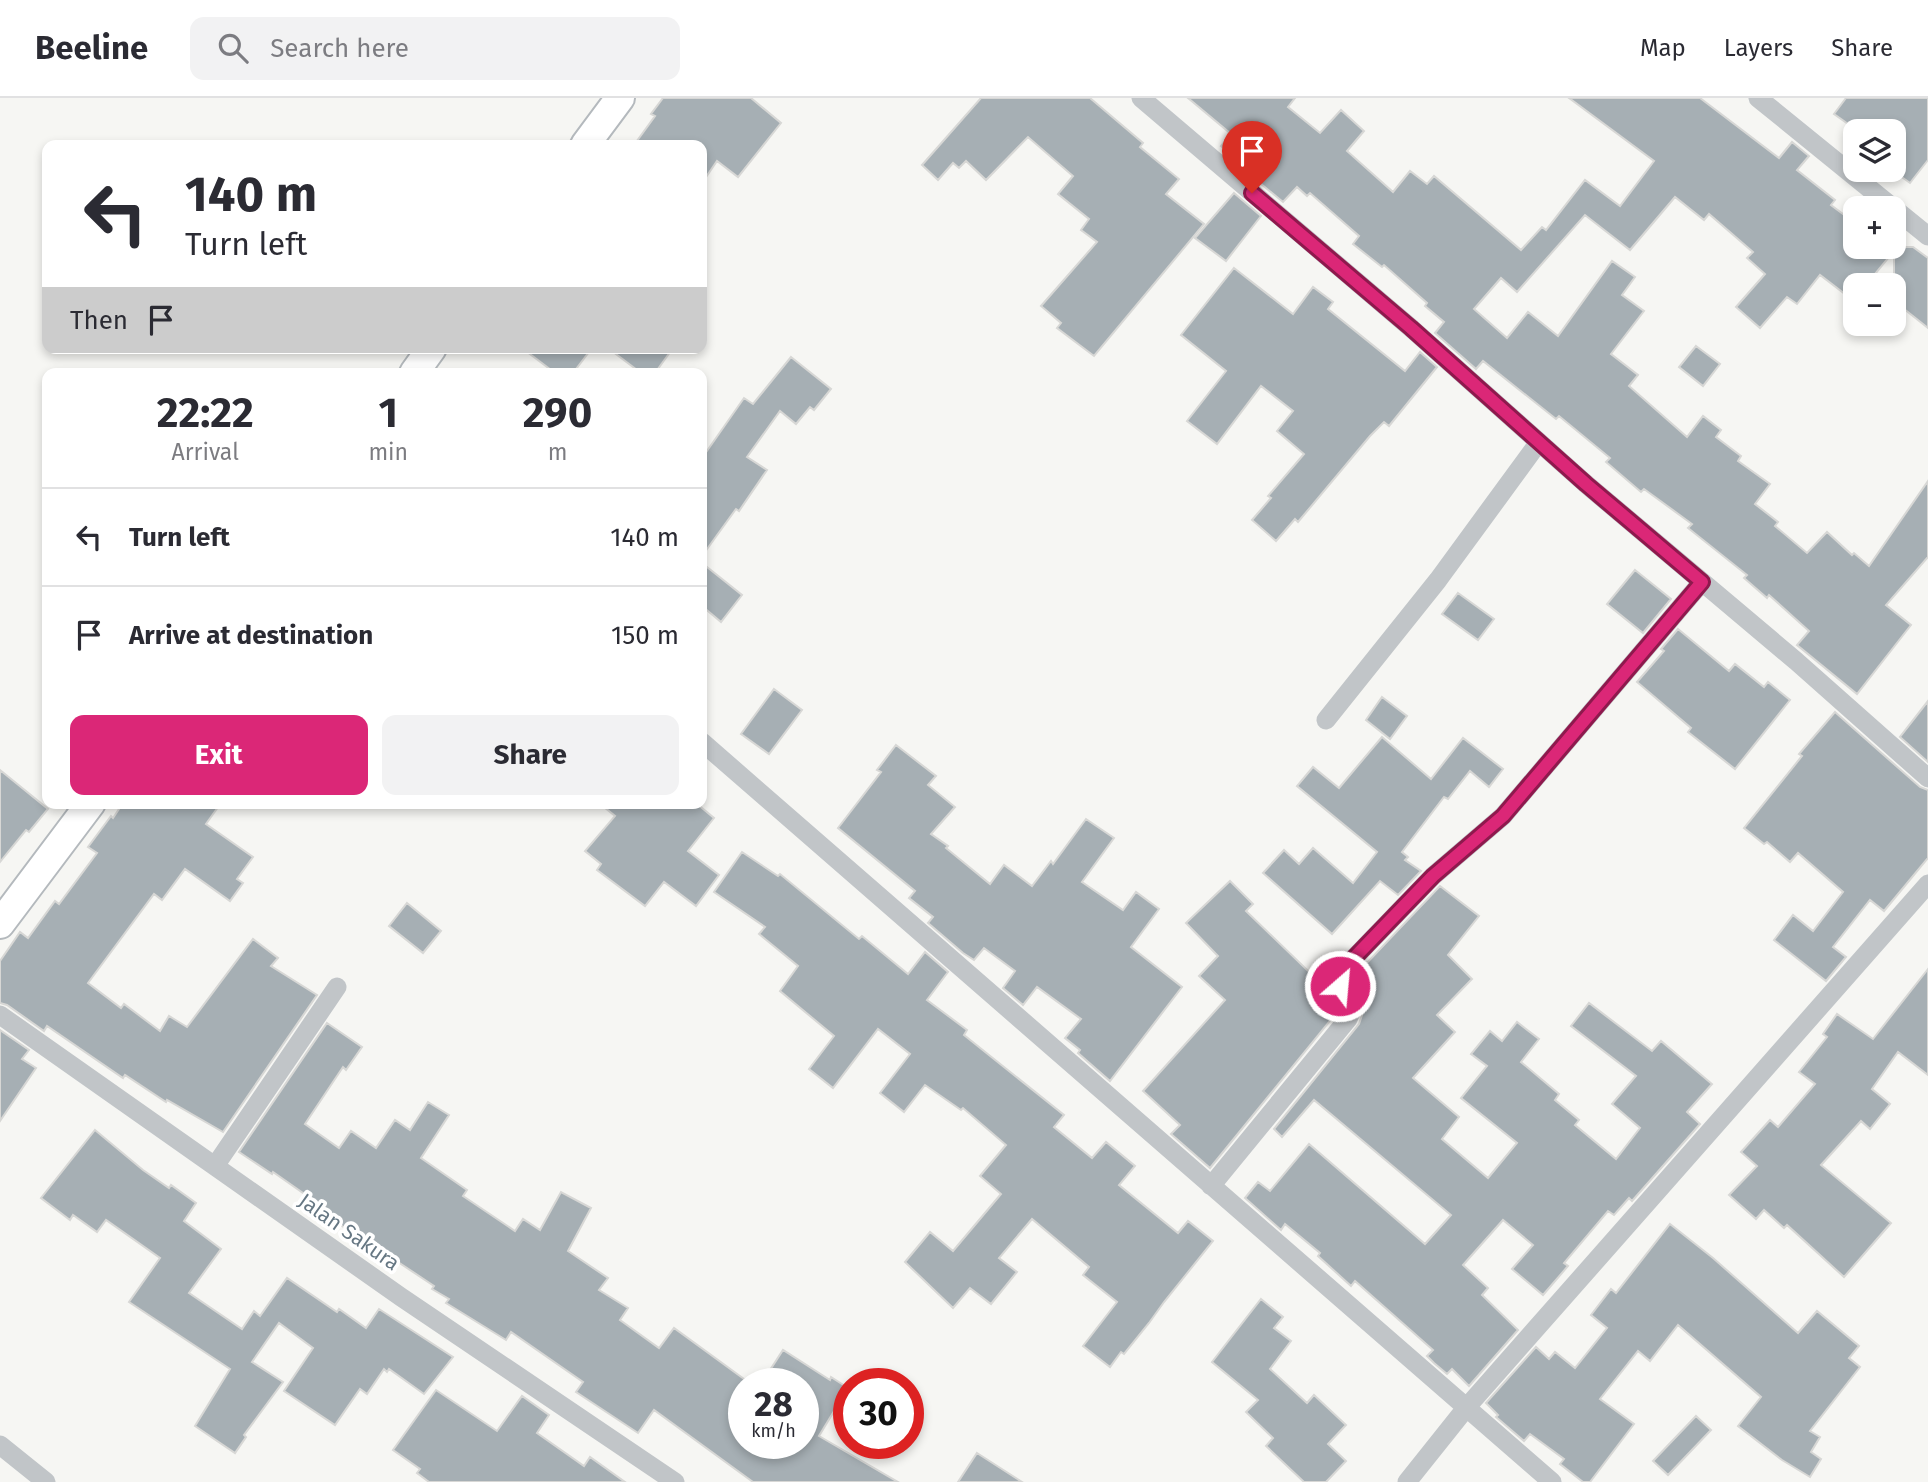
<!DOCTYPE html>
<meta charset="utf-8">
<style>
:root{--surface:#fff;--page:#f2f2f3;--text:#2b2b33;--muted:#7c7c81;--line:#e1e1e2;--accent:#db2777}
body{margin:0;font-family:"Fira Sans",sans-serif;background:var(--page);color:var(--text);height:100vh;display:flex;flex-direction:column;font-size:26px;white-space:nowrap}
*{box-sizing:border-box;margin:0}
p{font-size:23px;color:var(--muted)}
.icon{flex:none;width:38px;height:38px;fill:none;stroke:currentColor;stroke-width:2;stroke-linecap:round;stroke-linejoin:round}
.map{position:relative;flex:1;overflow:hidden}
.side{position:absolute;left:42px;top:270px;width:665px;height:441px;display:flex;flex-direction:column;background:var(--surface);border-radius:14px;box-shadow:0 4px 10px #0003}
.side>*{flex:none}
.banner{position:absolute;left:42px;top:42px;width:665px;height:214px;border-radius:14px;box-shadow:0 4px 10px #0003;background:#fff;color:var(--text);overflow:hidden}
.tools{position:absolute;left:1843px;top:21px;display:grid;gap:14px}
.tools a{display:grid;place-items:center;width:63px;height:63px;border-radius:14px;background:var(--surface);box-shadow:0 4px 10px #0003;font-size:35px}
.speed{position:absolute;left:728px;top:1270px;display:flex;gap:14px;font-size:35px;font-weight:700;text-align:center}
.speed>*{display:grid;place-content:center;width:91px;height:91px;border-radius:50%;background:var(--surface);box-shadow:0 4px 10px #0003;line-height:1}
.speed small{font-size:18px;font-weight:400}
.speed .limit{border:10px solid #d22;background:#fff;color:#111}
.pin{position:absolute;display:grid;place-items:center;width:60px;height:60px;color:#fff;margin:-72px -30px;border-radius:50% 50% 50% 0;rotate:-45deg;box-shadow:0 0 7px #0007}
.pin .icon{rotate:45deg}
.me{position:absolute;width:77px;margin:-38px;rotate:27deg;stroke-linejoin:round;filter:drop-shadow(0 0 5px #0008)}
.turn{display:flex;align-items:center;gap:24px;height:147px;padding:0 28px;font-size:32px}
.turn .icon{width:91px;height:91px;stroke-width:2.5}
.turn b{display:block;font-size:49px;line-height:60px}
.then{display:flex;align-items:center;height:66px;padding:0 28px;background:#0003;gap:14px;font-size:26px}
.eta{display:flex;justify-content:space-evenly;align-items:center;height:119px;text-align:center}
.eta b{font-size:42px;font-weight:700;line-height:49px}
.button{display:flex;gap:14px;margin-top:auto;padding:14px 28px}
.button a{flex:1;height:80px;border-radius:14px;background:var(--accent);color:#fff;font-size:28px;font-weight:700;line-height:80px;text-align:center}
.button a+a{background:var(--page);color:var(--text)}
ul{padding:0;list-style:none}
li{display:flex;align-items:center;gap:21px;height:98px;padding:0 28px;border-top:2px solid var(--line)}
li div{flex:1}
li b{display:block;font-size:26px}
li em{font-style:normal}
header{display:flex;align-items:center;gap:42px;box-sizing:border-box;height:98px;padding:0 35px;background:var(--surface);border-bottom:2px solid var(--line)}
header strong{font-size:33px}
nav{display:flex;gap:38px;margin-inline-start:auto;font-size:24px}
.search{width:490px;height:63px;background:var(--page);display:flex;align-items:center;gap:18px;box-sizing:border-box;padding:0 24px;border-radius:14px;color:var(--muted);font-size:26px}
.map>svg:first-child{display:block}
.building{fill:#a6afb4;stroke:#d7d7d5;stroke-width:2}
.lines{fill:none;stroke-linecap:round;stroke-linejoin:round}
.secondary-casing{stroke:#b4b9bd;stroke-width:32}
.street{stroke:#c1c5c8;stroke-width:19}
.secondary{stroke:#fff;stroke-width:28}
.route-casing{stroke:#8e194d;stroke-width:18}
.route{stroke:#db2777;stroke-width:12}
.labels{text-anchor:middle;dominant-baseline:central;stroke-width:7;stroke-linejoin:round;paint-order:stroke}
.street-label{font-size:21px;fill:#667783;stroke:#fff}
</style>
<header>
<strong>Beeline</strong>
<div class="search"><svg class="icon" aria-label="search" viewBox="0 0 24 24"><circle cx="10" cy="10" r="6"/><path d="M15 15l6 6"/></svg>Search here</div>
<nav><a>Map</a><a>Layers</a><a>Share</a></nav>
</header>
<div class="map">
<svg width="1928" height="1384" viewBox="0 0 1928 1384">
<rect width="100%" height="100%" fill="#f6f6f3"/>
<!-- building -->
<path class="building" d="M 663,0 L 751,0 L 781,25 L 738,79 L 717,63 L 702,85 L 702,47 L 634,47 L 655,18 L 651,16 Z
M 981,0 L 1090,0 L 1143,45 L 1140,49 L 1179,81 L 1166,96 L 1204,126 L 1094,258 L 1057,230 L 1061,225 L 1041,208 L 1097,144 L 1081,132 L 1089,121 L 1058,96 L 1073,78 L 1028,39 L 986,82 L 966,63 L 959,70 L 953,65 L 938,82 L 922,67 Z
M 1188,0 L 1295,0 L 1288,9 L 1320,35 L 1341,12 L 1364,33 L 1347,53 L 1393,94 L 1410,73 L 1427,86 L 1434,78 L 1521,152 L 1542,129 L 1546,132 L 1585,82 L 1620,108 L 1654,63 L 1569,0 L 1700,0 L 1779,60 L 1792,44 L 1809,58 L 1797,72 L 1835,102 L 1831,107 L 1855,125 L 1855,149 L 1913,149 L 1928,160 L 1928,230 L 1894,203 L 1894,153 L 1866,187 L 1855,187 L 1854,203 L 1820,177 L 1797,206 L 1787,199 L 1760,230 L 1736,209 L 1765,176 L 1747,160 L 1753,154 L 1709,116 L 1704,122 L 1675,99 L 1630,152 L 1585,117 L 1517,194 L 1501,180 L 1474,211 L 1507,240 L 1528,214 L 1558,238 L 1612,163 L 1635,179 L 1622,197 L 1644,213 L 1611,256 L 1638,277 L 1629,288 L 1687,339 L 1703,318 L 1721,332 L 1716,339 L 1741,358 L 1738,363 L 1770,386 L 1755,406 L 1778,424 L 1775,428 L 1807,455 L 1827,434 L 1852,457 L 1854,455 L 1869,468 L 1928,383 L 1928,459 L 1886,507 L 1911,527 L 1857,596 L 1797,547 L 1809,533 L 1769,497 L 1767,500 L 1744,480 L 1747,477 L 1688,430 L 1692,426 L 1644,391 L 1641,394 L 1606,364 L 1610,360 L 1559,318 L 1556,321 L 1483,263 L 1476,271 L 1435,235 L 1444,224 L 1425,208 L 1427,205 L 1384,167 L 1382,169 L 1353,146 L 1359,138 L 1310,95 L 1307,98 L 1297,89 L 1283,104 L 1249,76 L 1252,72 L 1221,48 L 1231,36 Z
M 1846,0 L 1928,0 L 1928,62 L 1910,85 L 1892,72 L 1894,33 L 1858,33 L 1834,16 Z
M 1234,95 L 1261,118 L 1226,163 L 1195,140 Z
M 1234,170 L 1293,216 L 1313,189 L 1333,204 L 1328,211 L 1405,273 L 1420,254 L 1437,269 L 1389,328 L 1384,324 L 1370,338 L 1298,424 L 1295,421 L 1276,443 L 1252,422 L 1271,400 L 1268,398 L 1304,356 L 1277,333 L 1293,313 L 1261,288 L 1217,346 L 1187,323 L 1226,273 L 1181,237 Z
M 1696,248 L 1720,266 L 1703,288 L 1679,269 Z
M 522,250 L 592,250 L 573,275 L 555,275 Z
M 608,250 L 673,250 L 655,275 L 641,275 Z
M 791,259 L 831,291 L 814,312 L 810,309 L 796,326 L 780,313 L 747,359 L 767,372 L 739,413 L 736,411 L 702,458 L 702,360 L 744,300 L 753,306 Z
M 702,465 L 742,497 L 721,524 L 702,508 Z
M 1635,472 L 1671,501 L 1643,535 L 1607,506 Z
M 1458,495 L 1494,521 L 1478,542 L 1442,516 Z
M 1678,531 L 1729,573 L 1735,566 L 1764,589 L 1768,584 L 1790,602 L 1735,671 L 1688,634 L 1691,630 L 1637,584 L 1664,553 L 1661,551 Z
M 774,591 L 802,612 L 769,656 L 741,636 Z
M 1382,599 L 1407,618 L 1390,641 L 1366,622 Z
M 1928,603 L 1928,664 L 1900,639 Z
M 1835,614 L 1920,689 L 1928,692 L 1928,760 L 1884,813 L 1870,802 L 1833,849 L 1846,859 L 1826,883 L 1774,842 L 1793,817 L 1813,833 L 1843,794 L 1798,755 L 1790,764 L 1767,744 L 1764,746 L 1744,730 L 1802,658 L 1799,656 Z
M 1382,639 L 1431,681 L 1463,640 L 1503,671 L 1489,689 L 1470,673 L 1448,701 L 1444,699 L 1402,754 L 1408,759 L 1405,762 L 1421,773 L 1398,797 L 1380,783 L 1332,836 L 1263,775 L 1284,752 L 1299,766 L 1313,750 L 1353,785 L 1377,754 L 1297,688 L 1313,669 L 1339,690 Z
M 896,647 L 936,678 L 928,687 L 955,709 L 931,736 L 948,748 L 946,750 L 990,786 L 1004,767 L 1032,788 L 1051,763 L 1053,766 L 1086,721 L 1114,740 L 1082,784 L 1123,812 L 1136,794 L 1159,811 L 1131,849 L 1182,889 L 1110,983 L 1078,955 L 1080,952 L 1065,940 L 1081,921 L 1037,889 L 1023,907 L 1003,890 L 1015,873 L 984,850 L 974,862 L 963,855 L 928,825 L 933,819 L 909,800 L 915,793 L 838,730 L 881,674 L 877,672 Z
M 0,672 L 48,711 L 29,734 L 26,732 L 0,764 Z
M 123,705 L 221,705 L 206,726 L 253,759 L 237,781 L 243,785 L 230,803 L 185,771 L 162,802 L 154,796 L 88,885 L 121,910 L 124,906 L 160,933 L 169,918 L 187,929 L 253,841 L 278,860 L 271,868 L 317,897 L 223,1034 L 167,1002 L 166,1004 L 125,977 L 123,980 L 47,928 L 44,933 L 7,907 L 0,905 L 0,863 L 20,834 L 28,840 L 55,803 L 59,806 L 97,755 L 88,749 L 111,718 L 113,720 Z
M 599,705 L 696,705 L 714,720 L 688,753 L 719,777 L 696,808 L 664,784 L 645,808 L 597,772 L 601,766 L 585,753 L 615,718 Z
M 742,754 L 778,778 L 780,776 L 859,841 L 862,838 L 908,876 L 925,854 L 948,874 L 927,902 L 967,932 L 964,937 L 1064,1017 L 1054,1029 L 1092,1060 L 1106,1044 L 1135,1068 L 1119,1087 L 1178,1135 L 1188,1123 L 1213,1143 L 1164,1204 L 1149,1225 L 1124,1256 L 1121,1254 L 1110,1269 L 1083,1248 L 1117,1204 L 1083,1177 L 1089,1169 L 1032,1121 L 999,1160 L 1017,1174 L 991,1206 L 970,1190 L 953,1210 L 905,1164 L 930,1134 L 953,1153 L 1001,1096 L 980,1078 L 1006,1047 L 963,1010 L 961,1012 L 925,987 L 904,1014 L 880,995 L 910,956 L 878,931 L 833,990 L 809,971 L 834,938 L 780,893 L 798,868 L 759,836 L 765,829 L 714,794 Z
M 1230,783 L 1253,806 L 1246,813 L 1330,894 L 1338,913 L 1210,1070 L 1171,1036 L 1180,1027 L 1143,993 L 1225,902 L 1199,878 L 1218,858 L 1186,825 Z
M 1440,788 L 1479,818 L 1448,857 L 1472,881 L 1437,917 L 1455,934 L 1413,980 L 1459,1019 L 1442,1041 L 1488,1080 L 1517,1045 L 1461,1000 L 1487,968 L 1471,956 L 1490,933 L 1502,943 L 1517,924 L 1539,941 L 1521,964 L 1559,996 L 1555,1002 L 1579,1022 L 1575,1027 L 1616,1061 L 1640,1030 L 1612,1006 L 1636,978 L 1571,928 L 1589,905 L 1652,953 L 1661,943 L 1712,986 L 1687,1014 L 1700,1026 L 1632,1103 L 1629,1100 L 1614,1117 L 1608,1113 L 1564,1165 L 1568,1168 L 1543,1197 L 1512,1171 L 1533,1147 L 1503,1122 L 1463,1167 L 1488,1190 L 1482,1197 L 1518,1232 L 1469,1288 L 1452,1271 L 1447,1276 L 1434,1265 L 1427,1258 L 1433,1252 L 1355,1183 L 1351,1188 L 1318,1158 L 1320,1155 L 1285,1126 L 1281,1132 L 1245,1100 L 1258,1084 L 1270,1093 L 1309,1046 L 1425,1146 L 1451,1117 L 1314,1002 L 1282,1039 L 1274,1031 L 1359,926 L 1364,911 L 1354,886 L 1361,871 Z
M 407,805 L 441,833 L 423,855 L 389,828 Z
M 1928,871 L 1928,977 L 1898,954 L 1872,991 L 1890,1006 L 1870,1031 L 1861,1023 L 1821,1067 L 1891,1125 L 1844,1179 L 1787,1127 L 1784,1130 L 1764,1112 L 1756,1121 L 1729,1097 L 1757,1068 L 1741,1054 L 1770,1022 L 1778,1029 L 1815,986 L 1799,974 L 1827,939 L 1823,936 L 1837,916 L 1873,941 Z
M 327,925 L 362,949 L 346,972 L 343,969 L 305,1026 L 339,1050 L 351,1033 L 376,1050 L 395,1022 L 410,1032 L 428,1004 L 449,1017 L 421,1060 L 467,1092 L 463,1098 L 515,1133 L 523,1121 L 540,1132 L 561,1094 L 591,1110 L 568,1153 L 608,1180 L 599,1192 L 628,1210 L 620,1222 L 659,1250 L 674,1230 L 744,1281 L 744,1346 L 803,1346 L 803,1286 L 761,1286 L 783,1252 L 830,1282 L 831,1279 L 848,1290 L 819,1338 L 898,1384 L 753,1384 L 654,1312 L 638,1335 L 576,1294 L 583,1284 L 511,1234 L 506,1242 L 446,1205 L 449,1201 L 432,1191 L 434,1188 L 395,1162 L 388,1170 L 351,1146 L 357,1138 L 327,1118 L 330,1114 L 273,1074 L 272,1076 L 239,1054 Z
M 0,932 L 29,952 L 22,961 L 36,970 L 0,1023 Z
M 95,1032 L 143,1072 L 169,1090 L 171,1087 L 196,1105 L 184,1123 L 221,1151 L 189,1195 L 242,1231 L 254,1213 L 260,1218 L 287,1180 L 337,1214 L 339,1211 L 366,1230 L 379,1211 L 453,1259 L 424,1296 L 389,1271 L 387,1274 L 384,1271 L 367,1296 L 360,1291 L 335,1327 L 284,1293 L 313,1250 L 279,1225 L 252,1264 L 283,1284 L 244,1337 L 246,1339 L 235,1355 L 195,1328 L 230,1271 L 129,1204 L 160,1160 L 106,1122 L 97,1134 L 73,1117 L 70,1122 L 41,1100 Z
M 1670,1126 L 1713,1160 L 1798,1235 L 1817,1213 L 1859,1248 L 1849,1260 L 1860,1269 L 1810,1333 L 1820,1339 L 1811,1354 L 1821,1361 L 1810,1379 L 1782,1362 L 1738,1328 L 1761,1299 L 1678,1227 L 1650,1263 L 1638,1253 L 1600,1301 L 1634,1326 L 1590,1384 L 1583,1384 L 1560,1366 L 1564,1361 L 1530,1336 L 1524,1343 L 1496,1319 L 1498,1317 L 1486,1305 L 1536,1249 L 1549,1261 L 1555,1254 L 1575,1270 L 1607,1230 L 1591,1217 L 1611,1191 L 1616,1195 Z
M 1261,1201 L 1283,1219 L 1274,1230 L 1291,1243 L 1270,1271 L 1307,1305 L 1314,1297 L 1346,1327 L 1328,1346 L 1346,1363 L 1326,1384 L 1304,1384 L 1266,1348 L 1273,1340 L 1246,1314 L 1258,1302 L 1212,1264 Z
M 436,1292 L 497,1333 L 522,1298 L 549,1317 L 537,1335 L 584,1368 L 590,1359 L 625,1384 L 429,1384 L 417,1375 L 420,1371 L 393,1352 Z
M 1696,1318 L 1711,1332 L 1668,1377 L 1653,1363 Z
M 977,1355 L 1022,1384 L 958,1384 Z"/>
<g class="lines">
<defs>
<path id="secondary" d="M 585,47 L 620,0
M 414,275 L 432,250
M 0,826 L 91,705"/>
</defs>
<!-- secondary casing -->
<use href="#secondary" class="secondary-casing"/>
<!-- street -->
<path class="street" d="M 1141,0 L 1411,230 L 1586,386 L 1796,563 L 1928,680
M 1758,0 L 1928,138
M 1326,622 L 1438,482 L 1539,344
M 702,644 L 1552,1384
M 0,917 L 401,1199 L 675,1384
M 215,1068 L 337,889
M 1211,1088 L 1348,921 L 1352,912 C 1340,891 1336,884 1351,863 L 1433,778 L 1503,718 L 1702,484
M 0,1347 L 46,1384
M 1407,1384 L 1466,1310 L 1928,786"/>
<!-- secondary -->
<use href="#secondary" class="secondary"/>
</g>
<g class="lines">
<defs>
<path id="route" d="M 1252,95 L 1411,230 L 1586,386 L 1702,484 L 1503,718 L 1433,778 L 1351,863 L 1342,875 L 1340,888"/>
</defs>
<!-- route casing -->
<use href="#route" class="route-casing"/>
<!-- route -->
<use href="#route" class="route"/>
</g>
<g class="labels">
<!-- street labels -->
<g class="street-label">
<text transform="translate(349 1134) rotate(35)">Jalan Sakura</text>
</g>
</g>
</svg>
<div class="tools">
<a><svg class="icon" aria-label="layers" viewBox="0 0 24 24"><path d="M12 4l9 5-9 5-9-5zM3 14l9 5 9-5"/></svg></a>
<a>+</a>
<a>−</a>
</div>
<div class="speed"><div>28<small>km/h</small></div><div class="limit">30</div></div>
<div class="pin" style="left:1252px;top:95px;background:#d93025"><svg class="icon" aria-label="arrive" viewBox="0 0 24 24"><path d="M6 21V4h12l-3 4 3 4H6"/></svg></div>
<svg class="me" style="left:1340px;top:888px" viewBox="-20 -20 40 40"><circle r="17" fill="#db2777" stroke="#fff" stroke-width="3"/><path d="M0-11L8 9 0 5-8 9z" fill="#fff"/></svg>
<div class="banner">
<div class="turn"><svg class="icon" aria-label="left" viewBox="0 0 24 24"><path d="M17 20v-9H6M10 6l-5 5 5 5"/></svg><div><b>140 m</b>Turn left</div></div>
<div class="then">Then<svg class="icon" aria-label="arrive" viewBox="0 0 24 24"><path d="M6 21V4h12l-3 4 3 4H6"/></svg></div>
</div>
<section class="side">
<div class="eta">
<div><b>22:22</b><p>Arrival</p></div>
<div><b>1</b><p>min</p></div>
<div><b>290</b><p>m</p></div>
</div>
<ul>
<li><svg class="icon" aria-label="left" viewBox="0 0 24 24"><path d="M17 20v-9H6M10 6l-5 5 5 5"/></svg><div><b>Turn left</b></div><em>140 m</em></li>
<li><svg class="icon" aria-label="arrive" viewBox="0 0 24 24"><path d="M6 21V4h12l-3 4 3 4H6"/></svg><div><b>Arrive at destination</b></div><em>150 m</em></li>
</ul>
<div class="button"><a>Exit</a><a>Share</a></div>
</section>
</div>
